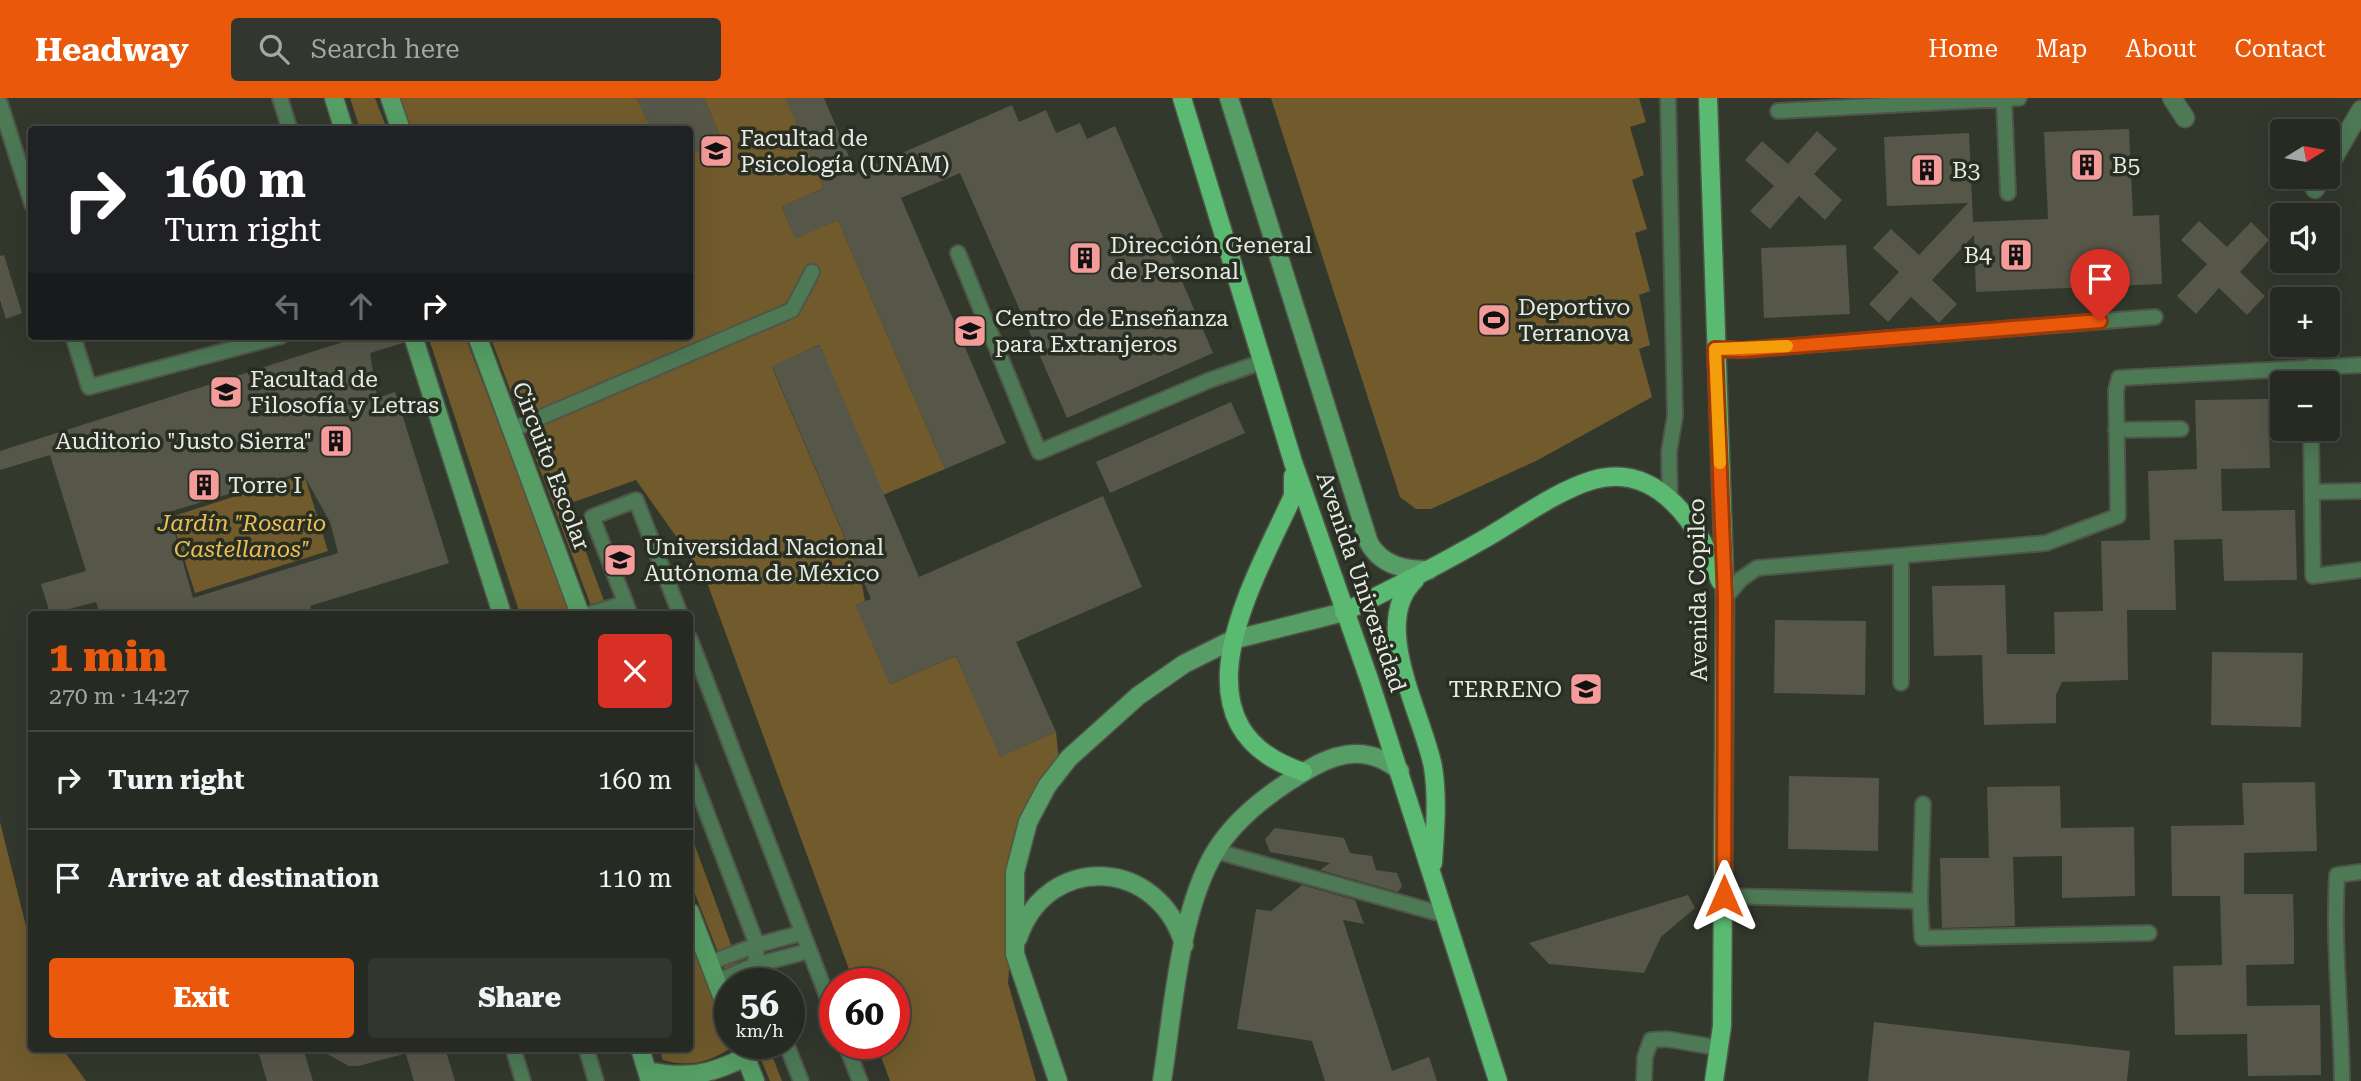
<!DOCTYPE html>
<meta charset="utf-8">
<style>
:root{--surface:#262a22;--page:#32362f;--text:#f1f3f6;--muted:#a4a7a5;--line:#424640;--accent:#ea580c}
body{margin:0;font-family:"Roboto Serif",serif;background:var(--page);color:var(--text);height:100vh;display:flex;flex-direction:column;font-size:26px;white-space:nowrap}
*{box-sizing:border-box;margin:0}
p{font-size:23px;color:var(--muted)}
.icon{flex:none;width:38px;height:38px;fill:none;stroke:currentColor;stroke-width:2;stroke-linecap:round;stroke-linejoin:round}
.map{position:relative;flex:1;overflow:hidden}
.details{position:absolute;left:28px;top:513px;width:665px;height:441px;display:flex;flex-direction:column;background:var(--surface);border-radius:7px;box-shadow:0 7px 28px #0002,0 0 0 2px var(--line)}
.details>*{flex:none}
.top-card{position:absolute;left:28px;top:28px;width:665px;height:214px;border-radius:7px;box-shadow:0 7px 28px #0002,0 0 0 2px var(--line);background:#202124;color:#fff;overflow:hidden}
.needle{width:46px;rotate:79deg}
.controls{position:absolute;left:2270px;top:21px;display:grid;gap:14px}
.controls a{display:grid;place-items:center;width:70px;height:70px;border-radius:7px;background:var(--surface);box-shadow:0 7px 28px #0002,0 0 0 2px var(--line);font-size:35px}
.speed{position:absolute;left:714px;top:870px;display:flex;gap:14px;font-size:35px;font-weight:700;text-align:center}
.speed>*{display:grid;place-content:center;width:91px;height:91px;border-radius:50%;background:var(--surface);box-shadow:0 7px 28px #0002,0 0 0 2px var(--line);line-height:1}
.speed small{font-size:18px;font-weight:400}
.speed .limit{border:10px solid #d22;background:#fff;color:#111}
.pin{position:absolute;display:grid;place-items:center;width:60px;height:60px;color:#fff;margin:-72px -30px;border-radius:50% 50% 50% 0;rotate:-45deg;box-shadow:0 0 7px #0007}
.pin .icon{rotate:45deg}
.me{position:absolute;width:77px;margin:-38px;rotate:0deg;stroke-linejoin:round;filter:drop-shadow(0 0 5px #0008)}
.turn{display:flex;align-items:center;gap:24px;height:147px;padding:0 21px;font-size:32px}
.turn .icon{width:91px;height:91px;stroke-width:2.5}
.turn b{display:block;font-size:49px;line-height:60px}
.lanes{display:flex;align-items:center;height:66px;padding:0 21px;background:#0003;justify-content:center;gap:35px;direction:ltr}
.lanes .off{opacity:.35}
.round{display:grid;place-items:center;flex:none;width:74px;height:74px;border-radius:7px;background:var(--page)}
.summary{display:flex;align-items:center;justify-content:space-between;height:119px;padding:0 21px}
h1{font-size:42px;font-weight:800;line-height:52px;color:var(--accent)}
.cta{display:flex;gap:14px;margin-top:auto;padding:14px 21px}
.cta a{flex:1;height:80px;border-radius:7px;background:var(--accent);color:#fff;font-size:28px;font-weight:800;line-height:80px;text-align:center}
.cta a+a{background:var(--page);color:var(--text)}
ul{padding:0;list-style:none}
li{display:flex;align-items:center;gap:21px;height:98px;padding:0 21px;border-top:2px solid var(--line)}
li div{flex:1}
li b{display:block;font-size:26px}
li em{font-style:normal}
header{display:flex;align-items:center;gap:42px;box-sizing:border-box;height:98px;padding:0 35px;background:var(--accent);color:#fff}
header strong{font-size:33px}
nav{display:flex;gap:38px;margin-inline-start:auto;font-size:24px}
.search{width:490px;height:63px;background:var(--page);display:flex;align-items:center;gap:18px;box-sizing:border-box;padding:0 24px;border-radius:7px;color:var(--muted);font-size:26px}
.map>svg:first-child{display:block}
.green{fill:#715b2d}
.building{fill:#565649;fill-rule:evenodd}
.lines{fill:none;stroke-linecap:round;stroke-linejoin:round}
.lane-casing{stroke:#50554a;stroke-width:18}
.street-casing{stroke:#50554a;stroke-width:21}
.secondary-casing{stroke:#50554a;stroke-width:21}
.primary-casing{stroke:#50554a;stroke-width:21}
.lane{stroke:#4d7955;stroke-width:14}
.street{stroke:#4d7955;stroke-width:18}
.secondary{stroke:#569e65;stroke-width:18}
.primary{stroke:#5bba71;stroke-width:18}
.route-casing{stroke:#983908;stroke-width:18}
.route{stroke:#ea580c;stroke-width:12}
.slow{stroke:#f59e0b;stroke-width:12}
.labels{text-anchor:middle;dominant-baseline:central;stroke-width:7;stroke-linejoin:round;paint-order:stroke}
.poi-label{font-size:23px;fill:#e8ebe4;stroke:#292e23;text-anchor:start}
.street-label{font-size:23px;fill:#e8ebe4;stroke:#292e23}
.park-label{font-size:23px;font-style:italic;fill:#edbe54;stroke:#292e23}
</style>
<header>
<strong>Headway</strong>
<div class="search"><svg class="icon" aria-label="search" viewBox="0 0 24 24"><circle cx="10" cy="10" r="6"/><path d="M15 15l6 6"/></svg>Search here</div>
<nav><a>Home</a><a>Map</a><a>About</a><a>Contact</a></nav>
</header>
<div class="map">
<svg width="2361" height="983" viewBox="0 0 2361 983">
<rect width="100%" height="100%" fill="#33382d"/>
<!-- green -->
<path class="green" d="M 350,0 L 375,0 L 387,31 L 360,31 Z
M 396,0 L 637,0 L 651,31 L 409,31 Z
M 704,0 L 786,0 L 824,90 L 782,109 L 795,140 L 838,122 L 945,371 L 883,397 L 819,247 L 772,269 L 860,476 L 865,503 L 856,507 L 890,586 L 956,558 L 1000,658 L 1056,634 L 1060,672 L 1030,720 L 1015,797 L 1008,885 L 1036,983 L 890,983 L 876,945 L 894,945 L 894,886 L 854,885 L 705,479 L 636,382 L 568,406 L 609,516 L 594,516 L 490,238 L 690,238 L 690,57 L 722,43 Z
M 1271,0 L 1639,0 L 1646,24 L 1630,29 L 1644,77 L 1632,82 L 1647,131 L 1635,135 L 1650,193 L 1639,197 L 1650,247 L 1639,251 L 1652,299 L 1536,363 L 1431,411 L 1416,411 L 1400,399 Z
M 428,238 L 465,238 L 571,516 L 520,516 Z
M 304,376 L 328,453 L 195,495 L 171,419 Z
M 0,724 L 31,848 L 32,950 L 62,950 L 86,983 L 0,983 Z
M 690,734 L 745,885 L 730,885 L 690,783 Z
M 690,835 L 731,950 C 709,964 689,970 663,962 L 659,950 L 690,950 Z
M 754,945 L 767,945 L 782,983 L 770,983 Z"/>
<!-- building -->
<path class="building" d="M 637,0 L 704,0 L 722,43 L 690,57 L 690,32 L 651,32 Z
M 785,0 L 824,0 L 856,75 L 1012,7 L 1019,24 L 1046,12 L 1056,35 L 1080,25 L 1087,41 L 1115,28 L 1213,255 L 1067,320 L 960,75 L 901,100 L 1006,345 L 945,371 L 838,122 L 795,141 L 782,109 L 824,90 Z
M 2129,31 L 2133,118 L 2159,117 L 2162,186 L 1976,194 L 1974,137 L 1932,182 L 1957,206 L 1939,225 L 1911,199 L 1888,224 L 1869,206 L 1899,174 L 1873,150 L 1891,131 L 1919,157 L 1968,105 L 1887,108 L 1884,39 L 1969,35 L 1973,124 L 2048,121 L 2044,34 Z
M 1817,33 L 1837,51 L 1814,76 L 1842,102 L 1825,122 L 1799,98 L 1770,131 L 1750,113 L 1774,88 L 1745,62 L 1762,43 L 1788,66 Z
M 2199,123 L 2227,149 L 2251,124 L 2269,142 L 2240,174 L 2265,198 L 2247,217 L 2219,190 L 2196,216 L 2177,198 L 2207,166 L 2181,142 Z
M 1846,147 L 1850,216 L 1764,220 L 1761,150 Z
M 4,157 L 22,215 L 6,221 L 0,202 L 0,158 Z
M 362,238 L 402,238 L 403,245 L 370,255 L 377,300 L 395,294 L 449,465 L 310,508 L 313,516 L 100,516 L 96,504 L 50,516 L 41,486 L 86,473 L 50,357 L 0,372 L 0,353 ZM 302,374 L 330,424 L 338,455 L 193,500 L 169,414 Z
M 820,247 L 919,479 L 1103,398 L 1142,489 L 1016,544 L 1056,634 L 1000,659 L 956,558 L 890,586 L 855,507 L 871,501 L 772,268 Z
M 2268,301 L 2270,370 L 2221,371 L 2222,413 L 2295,412 L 2297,482 L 2224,483 L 2222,441 L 2174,442 L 2176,512 L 2127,512 L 2128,582 L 2062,584 L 2056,597 L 2056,625 L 1984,627 L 1982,557 L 1934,558 L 1932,488 L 2005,487 L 2007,556 L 2055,556 L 2054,514 L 2103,513 L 2101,443 L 2150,442 L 2148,373 L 2197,371 L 2195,302 Z
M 1231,304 L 1245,335 L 1110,395 L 1096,364 Z
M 1775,522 L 1866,523 L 1865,597 L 1774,595 Z
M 2212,554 L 2303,555 L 2301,629 L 2211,627 Z
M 1789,678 L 1879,680 L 1878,753 L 1788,751 Z
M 2315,684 L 2317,753 L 2244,755 L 2244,796 L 2293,796 L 2294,835 L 2294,866 L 2246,867 L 2247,908 L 2320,907 L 2321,977 L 2248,978 L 2247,936 L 2175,937 L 2173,868 L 2222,867 L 2220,798 L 2172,798 L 2171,728 L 2244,727 L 2242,685 Z
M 2060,688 L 2061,730 L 2134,729 L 2135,798 L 2062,800 L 2062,758 L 2013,759 L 2015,828 L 1942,830 L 1940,760 L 1989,760 L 1987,689 Z
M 1275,730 L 1344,740 L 1350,755 L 1372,758 L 1376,772 L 1397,775 L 1402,788 L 1398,794 L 1320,772 L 1330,765 L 1270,754 L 1265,741 Z
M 1302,787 L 1355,802 L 1364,826 L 1343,822 L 1392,973 L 1429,959 L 1437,983 L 1325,983 L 1312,943 L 1237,931 L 1256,811 L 1271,813 Z
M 1688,797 L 1695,810 L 1661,839 L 1644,875 L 1549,866 L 1529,845 Z
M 1874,924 L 2130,953 L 2127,983 L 1868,983 Z
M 257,950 L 303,950 L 313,983 L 267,983 Z
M 316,950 L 403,950 L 404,956 L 358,968 L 349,968 Z
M 404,950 L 445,950 L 455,983 L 414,983 Z"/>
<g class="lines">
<defs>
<path id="lane" d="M 280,0 L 290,32
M 1668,0 L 1675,318 L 1669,354 L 1670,400
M 2004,1 L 2008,95
M 0,5 L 32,106
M 1778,13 L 2019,0
M 958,155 L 1039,354 L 1210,282 L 1262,264
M 73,238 L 89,289 L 281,238
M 1715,251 L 1743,252 L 2155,219
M 2311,268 L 2311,285
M 2311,331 L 2313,478 L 2361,472
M 511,332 L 792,212 L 812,174
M 2116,332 L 2181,331
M 2312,394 L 2361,393
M 1901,458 L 1901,585
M 1725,500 L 1741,481 L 1757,470 L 2046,445 L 2118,418 L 2116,292 L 2119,280 L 2361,267
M 589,516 L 626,505
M 630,516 L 592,419 L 636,402 L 680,516
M 690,541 L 835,919
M 690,671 L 757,847 L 755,867 L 762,886
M 1216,753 L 1445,817
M 1724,798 L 1920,803 L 1923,706
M 1920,803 L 1922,840 L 2149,835
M 709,865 L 757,847 L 802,835
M 716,884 L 755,867 L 809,853
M 786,945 L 801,983
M 845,945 L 860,983
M 513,950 L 523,983
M 586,950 L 596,983
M 1644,983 L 1645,959 L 1651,942 L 1667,941 L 1719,950
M 2342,983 C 2341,914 2333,846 2337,777 L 2361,774"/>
<path id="street" d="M 2172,0 L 2185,20
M 2328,69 L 2361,12
M 2315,91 L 2322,79"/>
<path id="secondary" d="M 334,0 L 344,32
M 390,0 L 401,32
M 1229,0 L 1369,445 C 1382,468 1405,472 1429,472
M 413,238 L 502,516
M 477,238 L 580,516
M 690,814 L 730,919
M 1018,840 C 1048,753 1159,760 1184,847
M 740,945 L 755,983
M 640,950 L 650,983
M 647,973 C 687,981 710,977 745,959
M 1058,983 L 1015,856 L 1015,774 L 1028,724 L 1047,688 L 1069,660 L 1138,598 L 1184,566 L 1232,542 L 1344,514
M 1162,983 C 1173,914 1179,814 1215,754 C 1236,719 1276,690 1311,670 C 1342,652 1371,649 1400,673"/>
<path id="primary" d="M 1182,0 L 1293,364 L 1370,584 L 1498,983
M 1708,0 L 1725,500 L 1722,928 L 1714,983
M 1293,378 L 1293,398 C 1253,485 1166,629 1303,674
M 1415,482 C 1369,525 1423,617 1433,669 C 1438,701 1435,733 1433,765
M 1344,514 C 1392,491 1439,467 1486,440 C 1517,422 1558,392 1593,382 C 1659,363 1701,430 1720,483"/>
</defs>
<!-- lane casing -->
<use href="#lane" class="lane-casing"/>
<!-- street casing -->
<use href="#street" class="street-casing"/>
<!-- secondary casing -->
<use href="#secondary" class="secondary-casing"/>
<!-- primary casing -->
<use href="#primary" class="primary-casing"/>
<!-- lane -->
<use href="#lane" class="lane"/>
<!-- street -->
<use href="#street" class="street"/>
<!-- secondary -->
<use href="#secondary" class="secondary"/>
<!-- primary -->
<use href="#primary" class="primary"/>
</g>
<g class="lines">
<defs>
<path id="route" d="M 1724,798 L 1725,500 L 1715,251 L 1743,252 L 2100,223"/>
</defs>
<!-- route casing -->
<use href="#route" class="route-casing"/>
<!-- route -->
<use href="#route" class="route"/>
<!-- slow -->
<path class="slow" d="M 1720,365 L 1715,251 L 1787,248"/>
</g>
<!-- icons -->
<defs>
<symbol id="university-square" viewBox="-11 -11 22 22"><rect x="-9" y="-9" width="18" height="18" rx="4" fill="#f59b9a" stroke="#292e23"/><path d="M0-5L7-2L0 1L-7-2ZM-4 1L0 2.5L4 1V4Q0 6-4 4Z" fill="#111"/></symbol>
<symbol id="building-square" viewBox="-11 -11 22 22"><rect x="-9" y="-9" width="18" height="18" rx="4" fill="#f59b9a" stroke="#292e23"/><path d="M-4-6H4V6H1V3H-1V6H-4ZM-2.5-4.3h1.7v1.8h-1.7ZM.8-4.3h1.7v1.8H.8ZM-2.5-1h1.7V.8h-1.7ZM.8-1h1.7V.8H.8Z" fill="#111"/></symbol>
<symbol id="stadium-square" viewBox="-11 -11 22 22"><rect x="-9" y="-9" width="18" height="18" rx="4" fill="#f59b9a" stroke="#292e23"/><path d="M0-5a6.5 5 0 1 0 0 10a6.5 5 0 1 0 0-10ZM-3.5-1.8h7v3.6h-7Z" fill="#111"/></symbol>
</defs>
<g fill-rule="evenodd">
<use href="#university-square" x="697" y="34" width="38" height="38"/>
<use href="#building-square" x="2068" y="48" width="38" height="38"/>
<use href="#building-square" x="1908" y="53" width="38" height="38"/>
<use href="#building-square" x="1997" y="138" width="38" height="38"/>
<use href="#building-square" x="1066" y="141" width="38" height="38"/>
<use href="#stadium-square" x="1475" y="203" width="38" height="38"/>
<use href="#university-square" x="951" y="214" width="38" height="38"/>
<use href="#university-square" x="207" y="275" width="38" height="38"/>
<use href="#building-square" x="317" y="324" width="38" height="38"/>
<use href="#building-square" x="185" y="368" width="38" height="38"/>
<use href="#university-square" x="601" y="443" width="38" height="38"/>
<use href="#university-square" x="1567" y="572" width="38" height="38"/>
</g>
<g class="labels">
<!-- poi labels -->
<g class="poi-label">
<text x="740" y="40">Facultad de<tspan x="740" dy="26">Psicología (UNAM)</tspan></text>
<text x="2112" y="67">B5</text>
<text x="1952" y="72">B3</text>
<text x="1110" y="147">Dirección General<tspan x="1110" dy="26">de Personal</tspan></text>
<text x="1992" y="157" text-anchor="end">B4</text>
<text x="1518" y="209">Deportivo<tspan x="1518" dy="26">Terranova</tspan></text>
<text x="995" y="220">Centro de Enseñanza<tspan x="995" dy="26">para Extranjeros</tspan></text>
<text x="250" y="281">Facultad de<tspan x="250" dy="26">Filosofía y Letras</tspan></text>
<text x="312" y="343" text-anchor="end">Auditorio "Justo Sierra"</text>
<text x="228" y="387">Torre I</text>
<text x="644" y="449">Universidad Nacional<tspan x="644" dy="26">Autónoma de México</tspan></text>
<text x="1562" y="591" text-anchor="end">TERRENO</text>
</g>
<!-- street labels -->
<g class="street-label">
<text transform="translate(551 368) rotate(69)">Circuito Escolar</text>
<text transform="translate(1361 484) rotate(71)">Avenida Universidad</text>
<text transform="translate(1698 492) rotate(-91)">Avenida Copilco</text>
</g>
<!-- park labels -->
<g class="park-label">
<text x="242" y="425">Jardín "Rosario<tspan x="242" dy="26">Castellanos"</tspan></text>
</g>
</g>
</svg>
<div class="controls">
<a><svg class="needle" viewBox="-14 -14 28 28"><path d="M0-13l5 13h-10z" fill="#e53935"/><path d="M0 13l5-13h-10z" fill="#a4a7a5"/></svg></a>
<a><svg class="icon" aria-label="sound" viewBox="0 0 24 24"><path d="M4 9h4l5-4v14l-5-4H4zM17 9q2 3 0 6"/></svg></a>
<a>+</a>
<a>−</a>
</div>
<div class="speed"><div>56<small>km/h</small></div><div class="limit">60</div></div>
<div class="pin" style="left:2100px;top:223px;background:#d93025"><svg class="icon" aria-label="arrive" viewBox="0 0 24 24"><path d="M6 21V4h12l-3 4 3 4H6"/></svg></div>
<svg class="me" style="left:1724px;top:798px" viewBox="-20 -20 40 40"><path d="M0-17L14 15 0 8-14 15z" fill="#ea580c" stroke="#fff" stroke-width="4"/></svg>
<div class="top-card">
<div class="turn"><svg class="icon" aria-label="right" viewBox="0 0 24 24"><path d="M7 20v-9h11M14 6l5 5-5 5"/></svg><div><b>160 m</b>Turn right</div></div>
<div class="lanes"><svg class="icon off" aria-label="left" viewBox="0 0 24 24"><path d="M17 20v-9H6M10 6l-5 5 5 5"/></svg><svg class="icon off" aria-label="ahead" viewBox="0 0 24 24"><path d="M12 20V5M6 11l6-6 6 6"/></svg><svg class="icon" aria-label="right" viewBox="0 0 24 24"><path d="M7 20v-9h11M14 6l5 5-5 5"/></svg></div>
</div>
<section class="details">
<div class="summary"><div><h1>1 min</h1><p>270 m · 14:27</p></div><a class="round" style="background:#d93025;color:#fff"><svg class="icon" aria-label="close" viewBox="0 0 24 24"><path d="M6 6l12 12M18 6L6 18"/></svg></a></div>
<ul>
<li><svg class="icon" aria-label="right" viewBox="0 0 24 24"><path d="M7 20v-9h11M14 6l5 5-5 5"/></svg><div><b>Turn right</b></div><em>160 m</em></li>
<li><svg class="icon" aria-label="arrive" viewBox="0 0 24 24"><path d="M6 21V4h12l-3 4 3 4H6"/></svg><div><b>Arrive at destination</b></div><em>110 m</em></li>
</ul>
<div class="cta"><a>Exit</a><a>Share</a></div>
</section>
</div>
